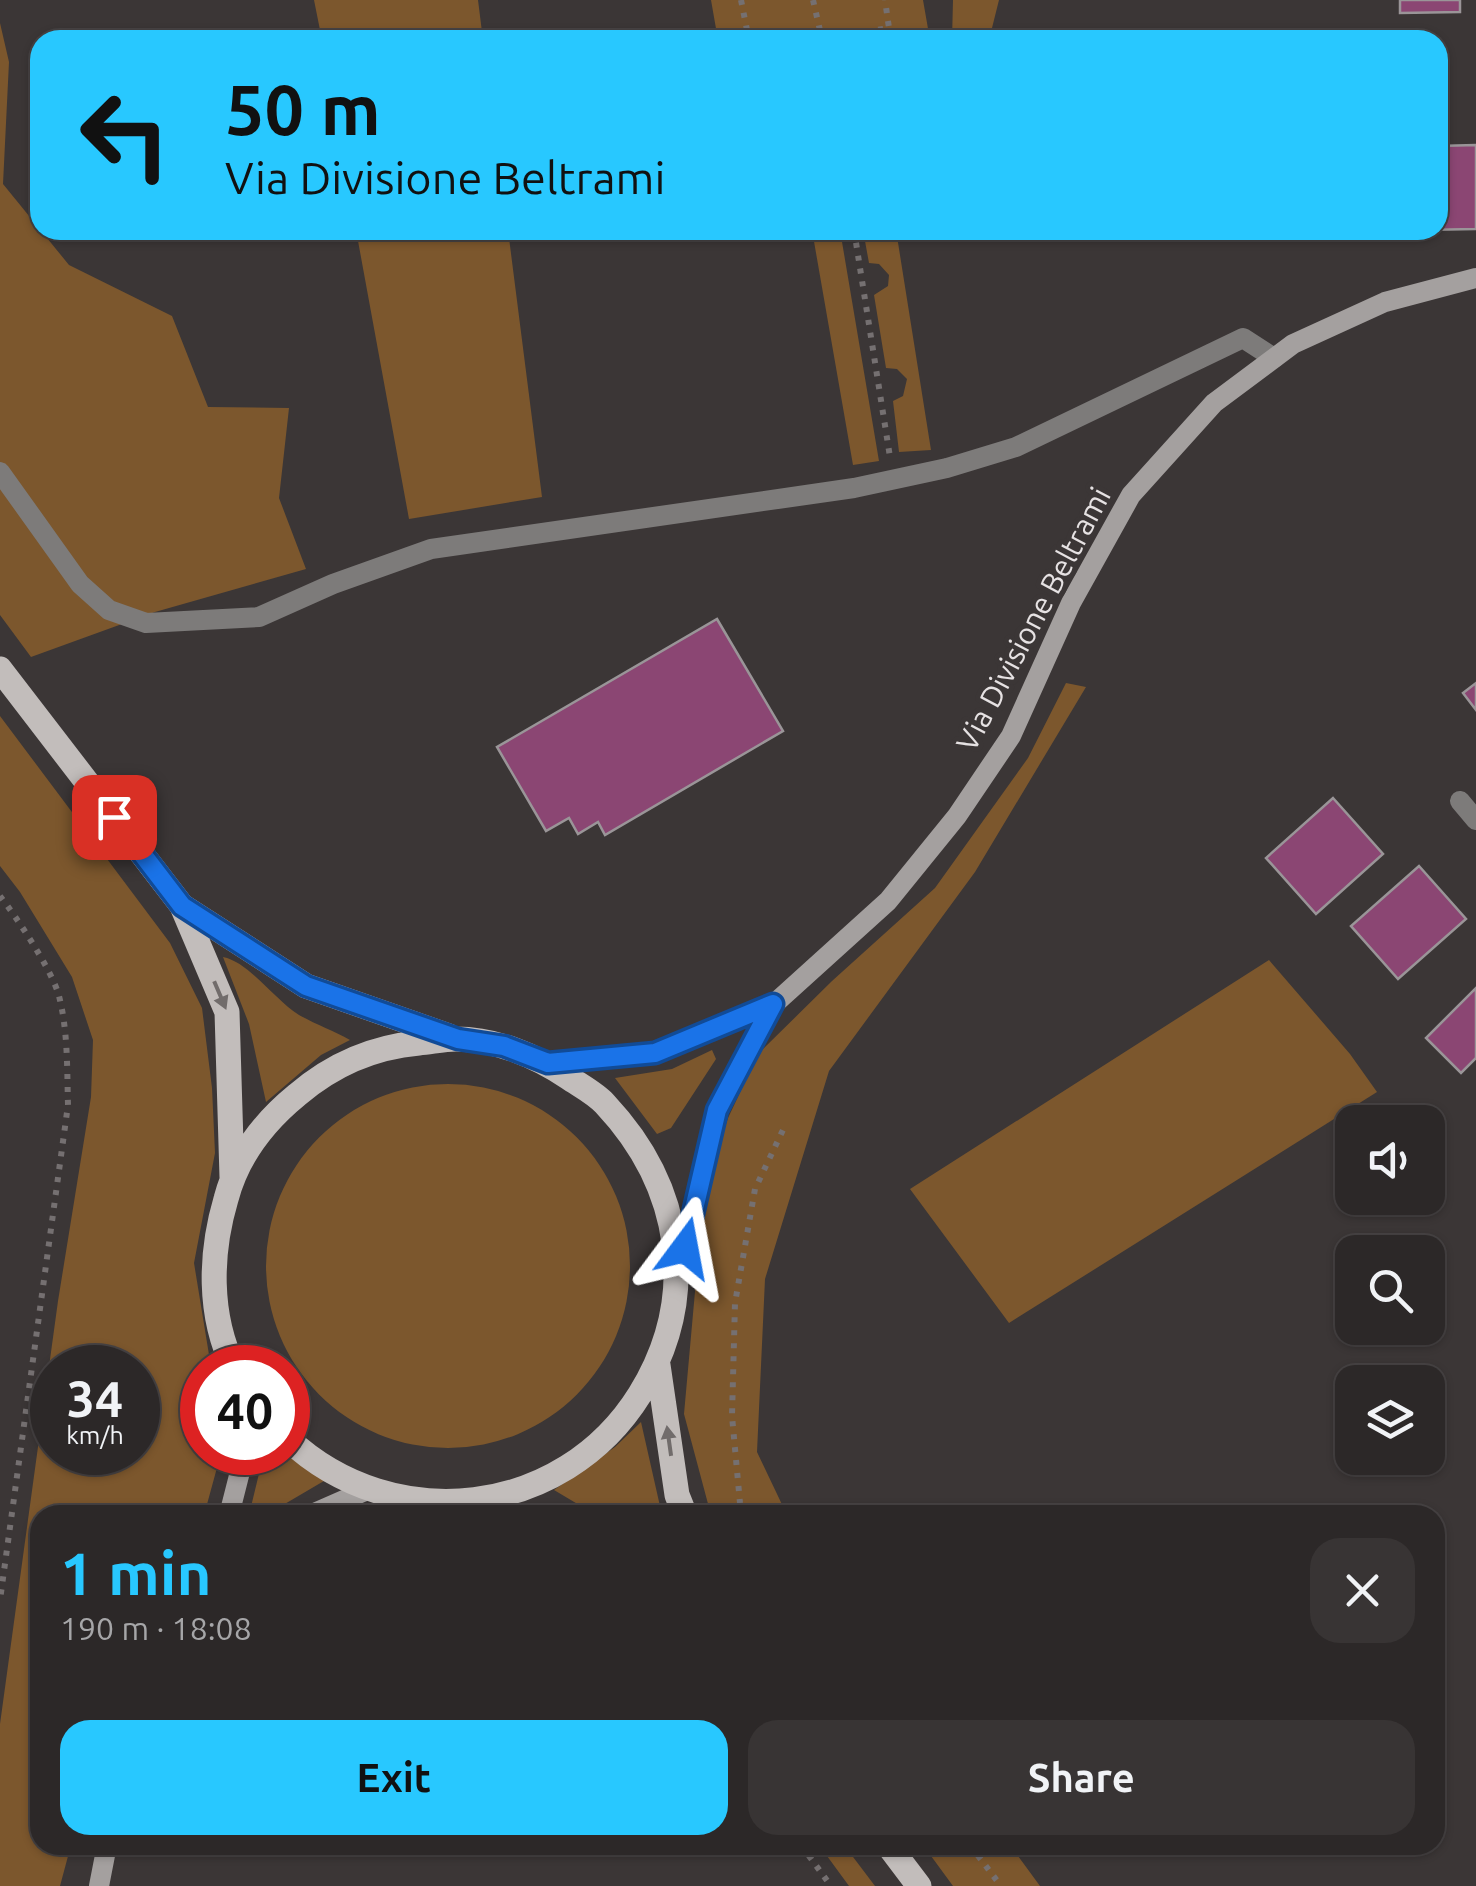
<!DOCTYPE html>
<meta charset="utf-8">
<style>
:root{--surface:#2c2828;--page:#383434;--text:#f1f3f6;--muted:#a6a6a8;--line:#484445;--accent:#28c8ff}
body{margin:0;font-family:Ubuntu,sans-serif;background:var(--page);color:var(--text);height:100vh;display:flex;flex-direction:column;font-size:38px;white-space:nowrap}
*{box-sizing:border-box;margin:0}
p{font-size:32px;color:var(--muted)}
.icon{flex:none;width:55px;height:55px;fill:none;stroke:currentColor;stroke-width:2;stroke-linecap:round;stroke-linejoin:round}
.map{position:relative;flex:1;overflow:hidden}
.sheet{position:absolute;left:30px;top:1505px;width:1415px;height:350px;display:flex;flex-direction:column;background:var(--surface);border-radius:30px;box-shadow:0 2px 8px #0004,0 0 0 2px var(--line)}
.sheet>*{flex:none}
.hud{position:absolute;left:30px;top:30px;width:1418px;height:210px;border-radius:30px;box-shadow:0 2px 8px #0004,0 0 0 2px var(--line);background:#28c8ff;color:#111;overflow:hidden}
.buttons{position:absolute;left:1335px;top:1105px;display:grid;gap:20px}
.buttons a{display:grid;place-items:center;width:110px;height:110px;border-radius:20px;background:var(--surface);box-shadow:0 2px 8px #0004,0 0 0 2px var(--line);font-size:50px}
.speed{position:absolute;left:30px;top:1345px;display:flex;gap:20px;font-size:50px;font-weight:700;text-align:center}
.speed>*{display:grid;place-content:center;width:130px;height:130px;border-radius:50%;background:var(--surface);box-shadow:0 2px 8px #0004,0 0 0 2px var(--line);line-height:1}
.speed small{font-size:25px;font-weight:400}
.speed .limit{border:15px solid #d22;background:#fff;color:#111}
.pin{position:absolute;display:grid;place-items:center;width:85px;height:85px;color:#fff;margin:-42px;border-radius:20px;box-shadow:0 5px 15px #0006}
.me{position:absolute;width:110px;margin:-55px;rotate:13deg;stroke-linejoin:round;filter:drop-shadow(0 0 8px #0008)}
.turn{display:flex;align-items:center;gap:35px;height:210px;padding:0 30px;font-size:45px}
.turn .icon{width:130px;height:130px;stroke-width:2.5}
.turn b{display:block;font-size:70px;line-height:85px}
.round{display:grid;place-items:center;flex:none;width:105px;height:105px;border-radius:30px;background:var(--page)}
.overview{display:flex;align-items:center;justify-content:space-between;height:170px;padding:0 30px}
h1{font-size:60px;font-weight:600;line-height:75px;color:var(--accent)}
.primary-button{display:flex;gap:20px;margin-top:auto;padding:20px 30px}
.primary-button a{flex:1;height:115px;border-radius:30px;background:var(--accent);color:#111;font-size:40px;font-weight:600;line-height:115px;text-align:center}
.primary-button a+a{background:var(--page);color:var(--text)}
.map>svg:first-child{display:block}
.green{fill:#7c572d;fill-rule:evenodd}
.building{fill:#8b4673;stroke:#9a9598;stroke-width:2.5}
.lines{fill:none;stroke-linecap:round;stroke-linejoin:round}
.path{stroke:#757071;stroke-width:6;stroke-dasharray:5 8;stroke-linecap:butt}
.street{stroke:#7d7b7a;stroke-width:20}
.secondary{stroke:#a4a09f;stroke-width:20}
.primary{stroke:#c2bdbb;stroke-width:25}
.oneway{fill:#716c6b}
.route-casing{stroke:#114b97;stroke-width:25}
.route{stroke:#1a73e8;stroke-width:18}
.labels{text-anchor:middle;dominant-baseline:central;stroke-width:10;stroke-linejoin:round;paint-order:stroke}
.street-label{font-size:30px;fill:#e6e2e3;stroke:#3b3636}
</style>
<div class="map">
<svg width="1476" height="1886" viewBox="0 0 1476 1886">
<rect width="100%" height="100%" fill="#3b3636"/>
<!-- green -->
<path class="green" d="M 314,0 L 478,0 L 483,40 L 322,40 Z
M 711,0 L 923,0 L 930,40 L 718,40 Z
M 953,0 L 999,0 L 989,40 L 952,40 Z
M 0,23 L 9,62 L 3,184 L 69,265 L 172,316 L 208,407 L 289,408 L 279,498 L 306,569 L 155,612 L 31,657 L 0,615 Z
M 356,230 L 508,230 L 542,497 L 409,519 Z
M 812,230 L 840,230 L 879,461 L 853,465 Z
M 863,230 L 896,230 L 931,450 L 899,452 L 893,401 L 903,396 L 907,379 L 897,369 L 886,368 L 874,295 L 888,286 L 889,275 L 879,264 L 869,263 Z
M 1066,683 L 1086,687 L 975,872 L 829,1071 L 765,1279 L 757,1452 L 787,1515 L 711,1515 L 684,1414 L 701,1225 L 711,1170 L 728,1118 L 758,1054 L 832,981 L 935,888 L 1028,758 Z
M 0,716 L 170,943 L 202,1008 L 212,1088 L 215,1153 L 194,1263 L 211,1367 L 202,1368 L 202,1452 L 221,1453 L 206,1508 L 202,1515 L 40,1515 L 40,1845 L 71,1845 L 60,1886 L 0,1886 L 0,1724 L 58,1301 L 91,1097 L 93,1040 L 72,977 L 20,892 L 0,866 ZM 52,1368 L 138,1368 L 138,1452 L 52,1452 Z
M 223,957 C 249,962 275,1000 299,1015 C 315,1024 334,1031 350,1040 L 321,1055 L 266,1102 L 249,1024 Z
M 1269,960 L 1350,1054 L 1377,1092 L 1009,1323 L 910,1189 Z
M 712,1050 L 716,1059 L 671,1128 L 657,1134 L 615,1078 L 672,1069 Z
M266 1266a182 182 0 1 1 364 0a182 182 0 1 1-364 0Z
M 641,1422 L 662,1515 L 596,1515 L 554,1490 L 615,1447 Z
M 288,1452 L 329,1478 L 266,1515 L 249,1515 L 264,1453 Z
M 819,1845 L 844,1845 L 875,1886 L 849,1886 Z
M 923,1845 L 1010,1845 L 1040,1886 L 953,1886 Z"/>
<!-- building -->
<path class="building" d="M 1400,0 L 1460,0 L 1460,12 L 1400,13 Z
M 1476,145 L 1476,229 L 1421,230 L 1438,230 L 1438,146 Z
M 717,619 L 783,731 L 605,835 L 598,822 L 578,834 L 569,818 L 546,831 L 497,747 Z
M 1476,683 L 1476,710 L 1463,693 Z
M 1333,798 L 1383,854 L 1316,914 L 1266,858 Z
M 1419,866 L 1466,919 L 1398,979 L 1351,926 Z
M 1476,988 L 1476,1058 L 1461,1073 L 1426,1038 Z"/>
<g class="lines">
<!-- path -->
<path class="path" d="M 741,0 L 749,40
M 813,0 L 822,39
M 814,40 L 889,28 L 885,0
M 854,230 L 890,457
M 0,896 C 17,918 52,970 59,996 C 68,1031 67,1069 68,1105 L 0,1600
M 747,1515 L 740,1503 L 732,1416 L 735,1303 L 755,1189 L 783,1130
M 801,1845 L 831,1886
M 970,1845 L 1001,1886"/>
<!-- street -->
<path class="street" d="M 0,472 L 80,584 L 109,610 L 146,623 L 259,617 L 333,584 L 431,549 L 854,488 L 947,468 L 1016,447 L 1243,338 L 1274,358
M 1460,801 L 1476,820"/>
<!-- secondary -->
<path class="secondary" d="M 548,1063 L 655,1053 L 773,1005 L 888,901 L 957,816 L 1011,736 L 1071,603 L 1131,495 L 1214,403 L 1293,344 L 1385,302 L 1476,278
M 681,1264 L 717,1109 L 773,1005
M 229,1515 L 245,1452
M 310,1515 L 367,1490
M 99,1886 L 107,1845"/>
<!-- primary -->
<path class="primary" d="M 0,669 L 182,906 L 227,1012 L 232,1177
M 182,906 L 306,986 L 449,1036
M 658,1365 L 677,1495 L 685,1515
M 234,1368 C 208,1315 210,1253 226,1199 C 237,1157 264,1122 297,1095 C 332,1065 373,1047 419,1043 C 431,1042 444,1039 456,1039 C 496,1039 537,1056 569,1078 C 581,1086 596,1094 605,1104 C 683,1187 700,1297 640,1394 C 563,1518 393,1537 288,1439
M 888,1845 L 919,1886"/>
</g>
<!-- one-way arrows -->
<defs><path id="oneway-solid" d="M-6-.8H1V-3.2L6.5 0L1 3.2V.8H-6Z" transform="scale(2.5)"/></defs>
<g class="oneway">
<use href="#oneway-solid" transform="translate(220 995) rotate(67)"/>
<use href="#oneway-solid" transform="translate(669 1441) rotate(-98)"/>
</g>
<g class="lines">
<defs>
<path id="route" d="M 114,817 L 182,906 L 306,986 L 458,1039 L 504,1046 L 548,1063 L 655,1053 L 773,1004 L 717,1110 L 685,1248"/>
</defs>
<!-- route casing -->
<use href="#route" class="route-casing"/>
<!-- route -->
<use href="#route" class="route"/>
</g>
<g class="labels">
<!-- street labels -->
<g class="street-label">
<text transform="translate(1033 619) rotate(-62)">Via Divisione Beltrami</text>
</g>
</g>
</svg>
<div class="buttons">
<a><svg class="icon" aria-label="sound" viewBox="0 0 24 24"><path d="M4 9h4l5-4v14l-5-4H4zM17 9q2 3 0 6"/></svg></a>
<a><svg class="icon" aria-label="search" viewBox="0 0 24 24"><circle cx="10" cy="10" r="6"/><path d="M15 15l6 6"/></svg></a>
<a><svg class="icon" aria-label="layers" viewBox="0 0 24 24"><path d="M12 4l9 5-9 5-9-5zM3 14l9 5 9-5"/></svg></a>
</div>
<div class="speed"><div>34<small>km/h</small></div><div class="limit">40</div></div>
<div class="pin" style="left:114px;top:817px;background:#d93025"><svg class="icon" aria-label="arrive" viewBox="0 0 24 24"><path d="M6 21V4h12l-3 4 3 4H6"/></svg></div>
<svg class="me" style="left:685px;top:1248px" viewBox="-20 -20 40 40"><path d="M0-17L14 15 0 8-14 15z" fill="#1a73e8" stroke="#fff" stroke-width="4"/></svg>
<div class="hud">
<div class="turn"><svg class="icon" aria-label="left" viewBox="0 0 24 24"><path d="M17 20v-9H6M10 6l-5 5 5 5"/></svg><div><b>50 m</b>Via Divisione Beltrami</div></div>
</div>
<section class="sheet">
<div class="overview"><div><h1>1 min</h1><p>190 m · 18:08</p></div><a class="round"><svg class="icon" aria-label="close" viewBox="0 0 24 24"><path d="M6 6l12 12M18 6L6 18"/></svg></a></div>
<div class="primary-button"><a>Exit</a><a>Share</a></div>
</section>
</div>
